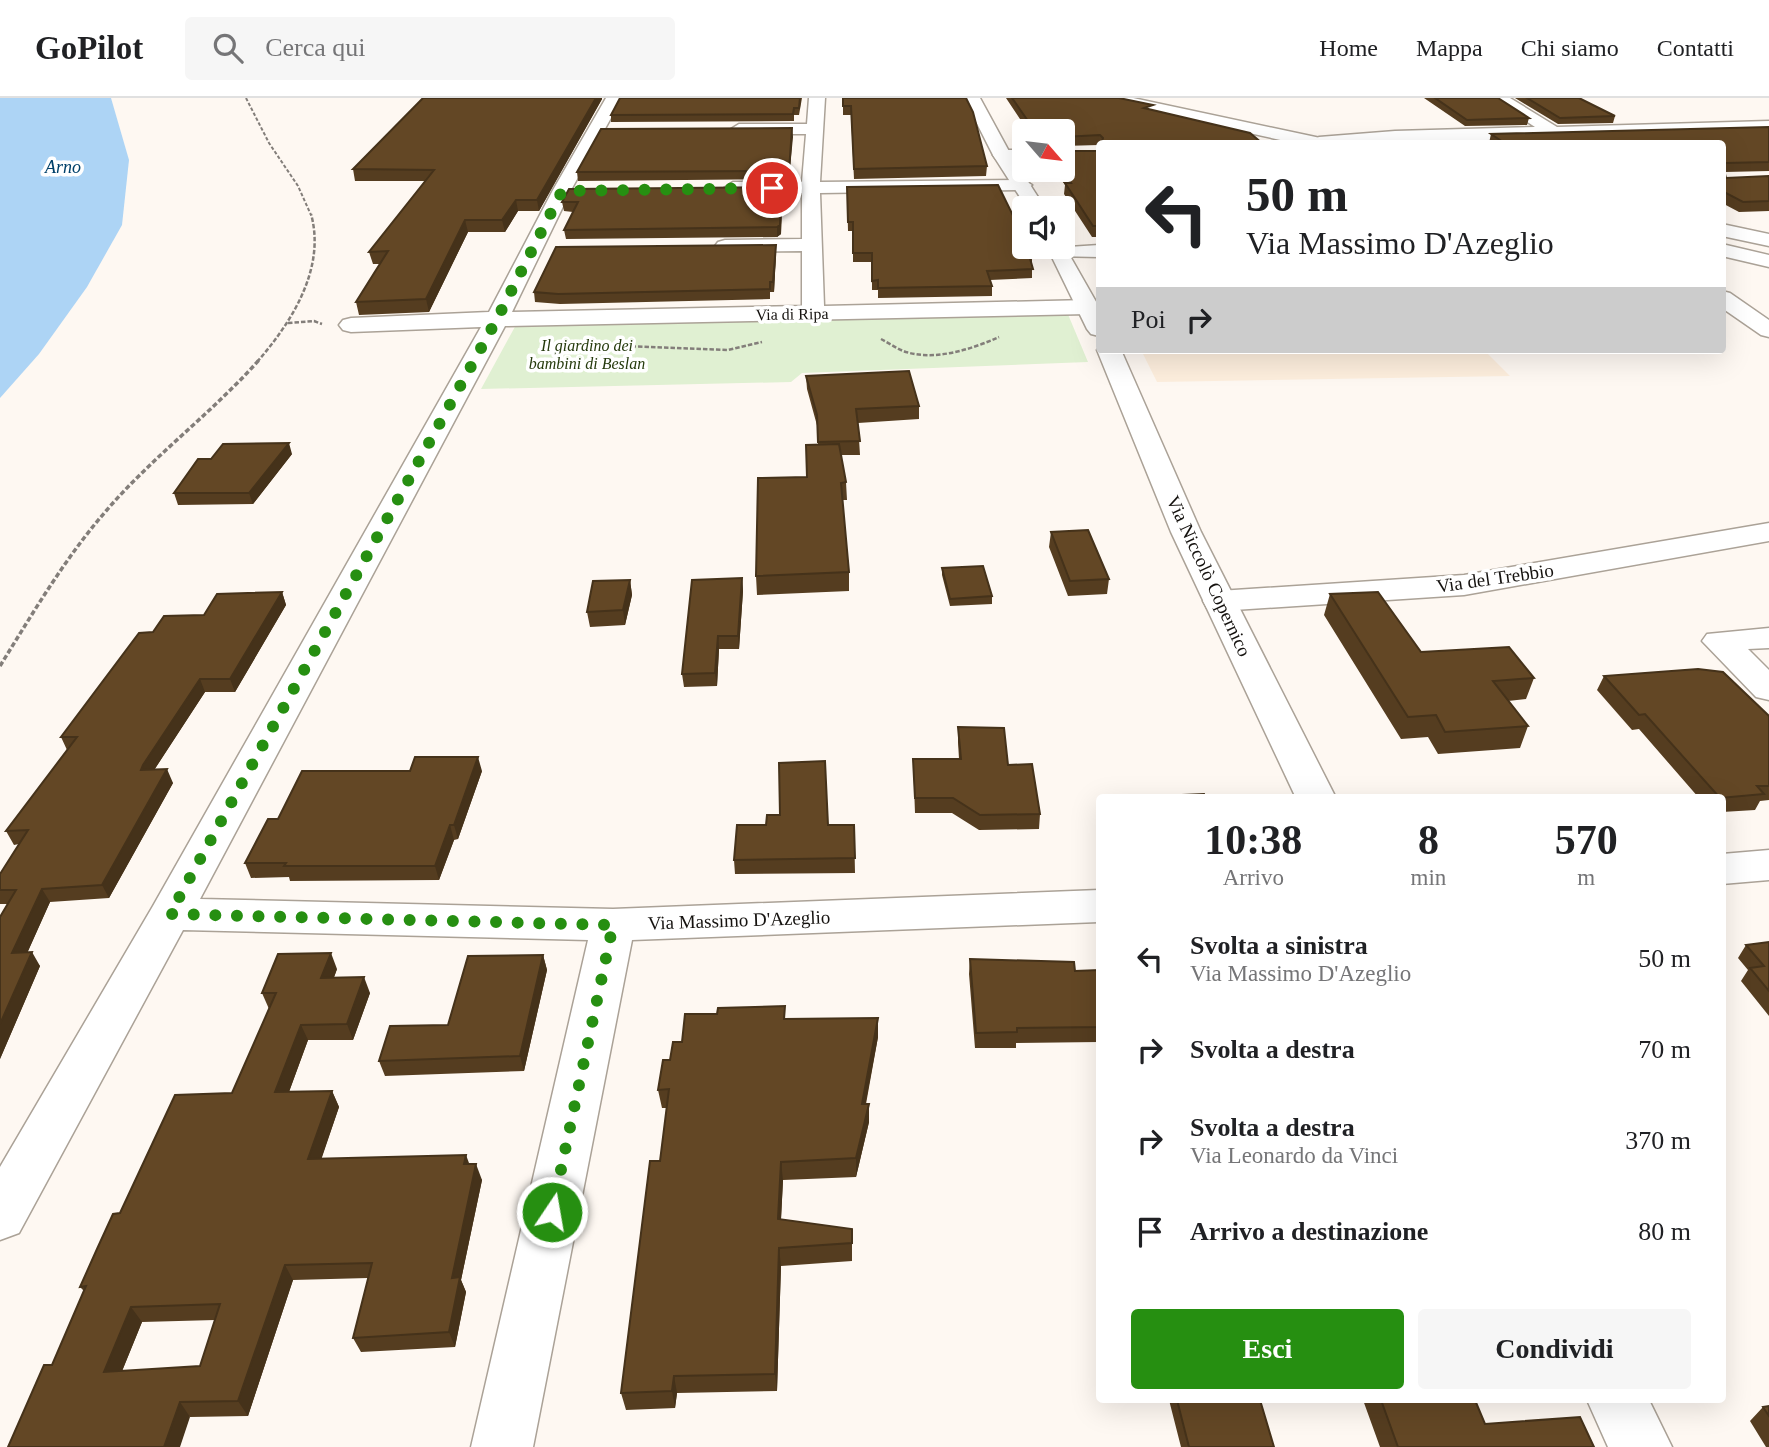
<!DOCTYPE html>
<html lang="it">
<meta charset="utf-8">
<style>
:root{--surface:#fff;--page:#f6f6f6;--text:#202124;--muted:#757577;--line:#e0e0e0;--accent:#268f11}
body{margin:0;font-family:Georgia,serif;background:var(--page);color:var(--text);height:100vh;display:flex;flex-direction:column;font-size:26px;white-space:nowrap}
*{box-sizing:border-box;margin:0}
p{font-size:23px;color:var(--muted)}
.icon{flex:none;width:38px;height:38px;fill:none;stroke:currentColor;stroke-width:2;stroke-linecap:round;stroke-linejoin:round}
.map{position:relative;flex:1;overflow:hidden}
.drawer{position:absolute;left:1096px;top:696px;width:630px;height:609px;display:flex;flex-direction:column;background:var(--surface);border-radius:7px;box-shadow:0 7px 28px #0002}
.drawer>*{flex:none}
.hud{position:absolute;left:1096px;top:42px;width:630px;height:214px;border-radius:7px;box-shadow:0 7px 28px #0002;background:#fff;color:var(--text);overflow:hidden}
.needle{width:46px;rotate:118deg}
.buttons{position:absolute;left:1012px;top:21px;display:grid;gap:14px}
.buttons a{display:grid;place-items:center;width:63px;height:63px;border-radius:7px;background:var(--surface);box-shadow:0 7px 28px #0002;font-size:35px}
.pin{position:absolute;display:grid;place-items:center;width:60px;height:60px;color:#fff;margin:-30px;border:4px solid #fff;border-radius:50%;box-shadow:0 2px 7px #0007}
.me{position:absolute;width:77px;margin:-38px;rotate:12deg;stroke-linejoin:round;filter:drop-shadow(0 0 5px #0008)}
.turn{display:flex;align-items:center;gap:24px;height:147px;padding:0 35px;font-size:32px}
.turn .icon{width:91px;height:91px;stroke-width:2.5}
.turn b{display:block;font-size:49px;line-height:60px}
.then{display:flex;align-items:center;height:66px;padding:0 35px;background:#0003;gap:14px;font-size:26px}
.eta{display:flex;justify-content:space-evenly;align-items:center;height:119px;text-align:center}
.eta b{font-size:42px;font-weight:600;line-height:49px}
.cta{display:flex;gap:14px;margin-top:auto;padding:14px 35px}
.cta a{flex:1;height:80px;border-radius:7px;background:var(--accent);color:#fff;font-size:28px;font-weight:600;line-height:80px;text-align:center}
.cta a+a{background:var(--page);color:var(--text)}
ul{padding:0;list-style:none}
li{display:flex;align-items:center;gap:21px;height:91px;padding:0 35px}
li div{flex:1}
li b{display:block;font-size:26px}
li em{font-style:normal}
header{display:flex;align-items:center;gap:42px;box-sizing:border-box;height:98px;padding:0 35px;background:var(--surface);border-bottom:2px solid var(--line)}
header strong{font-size:33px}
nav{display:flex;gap:38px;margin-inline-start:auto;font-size:24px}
.search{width:490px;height:63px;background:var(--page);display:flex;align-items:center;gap:18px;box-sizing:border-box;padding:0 24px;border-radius:7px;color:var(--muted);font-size:26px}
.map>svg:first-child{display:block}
.built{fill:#fdeedd}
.green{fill:#e0f0d2}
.water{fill:#add4f5}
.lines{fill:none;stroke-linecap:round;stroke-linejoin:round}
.minor-casing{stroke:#aba297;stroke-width:3}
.major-casing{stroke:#aba297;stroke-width:3}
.path-far2{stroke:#837e7a;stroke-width:2;stroke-dasharray:3.5 2;stroke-linecap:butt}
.path-far1{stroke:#837e7a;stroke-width:2.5;stroke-dasharray:4.5 2;stroke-linecap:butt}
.path{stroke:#837e7a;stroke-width:3.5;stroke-dasharray:5 2.5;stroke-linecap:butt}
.minor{fill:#fff;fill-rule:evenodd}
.major{fill:#fff;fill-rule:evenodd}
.wall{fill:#553d20;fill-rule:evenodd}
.shaded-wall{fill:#45321a}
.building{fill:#634725;stroke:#45321a;stroke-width:2;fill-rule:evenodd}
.route{stroke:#268f11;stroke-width:12;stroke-dasharray:0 21.6}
.labels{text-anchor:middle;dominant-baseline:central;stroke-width:7;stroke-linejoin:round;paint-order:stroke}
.far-street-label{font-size:16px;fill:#15120f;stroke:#fff}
.far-park-label{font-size:16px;font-style:italic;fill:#253a0c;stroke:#fff}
.far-water-label{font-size:18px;font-style:italic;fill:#00416a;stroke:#fff}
.street-label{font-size:19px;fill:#15120f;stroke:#fff}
</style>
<header>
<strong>GoPilot</strong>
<div class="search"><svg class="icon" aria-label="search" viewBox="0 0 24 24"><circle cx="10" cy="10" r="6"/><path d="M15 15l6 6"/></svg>Cerca qui</div>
<nav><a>Home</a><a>Mappa</a><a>Chi siamo</a><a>Contatti</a></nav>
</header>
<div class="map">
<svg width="1769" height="1349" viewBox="0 0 1769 1349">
<rect width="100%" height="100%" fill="#fef8f2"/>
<!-- built -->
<path class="built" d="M 1141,252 L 1484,252 L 1510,278 L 1157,284 Z"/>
<!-- green -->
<path class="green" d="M 1067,214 L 1088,264 L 802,275 L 791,284 L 481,291 L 517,225 Z"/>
<!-- water -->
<path class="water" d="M 0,0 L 111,0 L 129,62 L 122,127 L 87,189 L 39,256 L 0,300 Z"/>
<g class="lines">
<defs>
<path id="minor" d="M 606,0 L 622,0 L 571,92 L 512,214 L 802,208 L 802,153 L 725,154 L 718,152 L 715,148 L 718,144 L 725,142 L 802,141 L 802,95 L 733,96 L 724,90 L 733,84 L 802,84 L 806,36 L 739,36 L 731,31 L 739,26 L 807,26 L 809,0 L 825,0 L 820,84 L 1023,82 L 1032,87 L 1023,92 L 820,95 L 824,208 L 1088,202 L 1096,204 L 1099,209 L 1096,214 L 1088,216 L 505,228 L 200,801 L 613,811 L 1099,792 L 1099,824 L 632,842 L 533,1349 L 471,1349 L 588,842 L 183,832 L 19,1135 L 0,1142 L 0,1069 L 153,808 L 481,229 L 351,234 L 343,232 L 339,227 L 343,222 L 351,220 L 489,214 L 553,92 Z
M 1491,0 L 1510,0 L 1557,29 L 1769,23 L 1769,33 L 1363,46 L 1311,44 L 1319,39 L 1395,33 L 1535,29 Z
M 1002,52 L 1024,52 L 1024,62 L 996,61 L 993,57 L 996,53 Z
M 1722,146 L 1769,157 L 1769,169 L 1722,158 Z
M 1099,147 L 1099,159 L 1053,158 L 1050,154 L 1053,150 Z
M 1722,193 L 1730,195 L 1769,222 L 1769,239 L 1761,237 L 1722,210 Z
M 1769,425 L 1769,443 L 1464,497 L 1219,513 L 1207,510 L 1203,503 L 1207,496 L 1219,493 L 1464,477 Z
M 1769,530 L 1769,550 L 1748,551 L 1769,572 L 1769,602 L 1756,599 L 1702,543 L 1707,536 Z
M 1769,752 L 1769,782 L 1722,786 L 1722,756 Z"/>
<path id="major" d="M 964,0 L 980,0 L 1011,57 L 1045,110 L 1027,110 L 993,57 Z
M 1104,0 L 1133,0 L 1325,41 L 1333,46 L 1299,46 L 1112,5 Z
M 1722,126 L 1769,136 L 1769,148 L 1722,138 Z
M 1062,144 L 1099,209 L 1099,238 L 1091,236 L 1087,231 L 1047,149 L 1062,149 Z
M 1099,249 L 1099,252 L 1121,252 L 1201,434 L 1336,700 L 1296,700 L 1171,434 L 1097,252 Z
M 1587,1302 L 1649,1302 L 1672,1349 L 1608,1349 Z"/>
</defs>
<!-- minor casing -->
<use href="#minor" class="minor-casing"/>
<!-- major casing -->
<use href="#major" class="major-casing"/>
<!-- path-far2 -->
<path class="path-far2" d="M 246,0 L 269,45 L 298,88 L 311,117"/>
<!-- path-far1 -->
<path class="path-far1" d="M 288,225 L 314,223 L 322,226
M 881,241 C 889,245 897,251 906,254 C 936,263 972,251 999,239
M 625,248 L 728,252 L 762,244
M 257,264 C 292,224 326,170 311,116"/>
<!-- path -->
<path class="path" d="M 0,568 C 33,515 65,460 106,413 C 152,359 211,316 259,262"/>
<!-- minor -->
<use href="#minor" class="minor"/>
<!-- major -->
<use href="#major" class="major"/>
</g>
<!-- wall -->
<path class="wall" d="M 423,0 L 602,0 L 602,1 L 539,113 L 518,113 L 505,134 L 468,134 L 429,214 L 359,217 L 356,204 L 380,166 L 373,166 L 369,154 L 425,83 L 355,83 L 353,71 Z
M 620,0 L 802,0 L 799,17 L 794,17 L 794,23 L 611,24 L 611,17 Z
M 843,0 L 987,68 L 986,78 L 854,81 L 851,17 L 843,17 Z
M 1006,0 L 1119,0 L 1152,12 L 1263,46 L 1099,46 L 1099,47 L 1062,48 L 1062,33 L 1028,33 Z
M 1424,0 L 1498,0 L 1529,20 L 1527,27 L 1465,28 Z
M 1515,0 L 1579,0 L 1615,18 L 1613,25 L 1558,26 Z
M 1769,29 L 1769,73 L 1725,74 L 1726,80 L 1769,78 L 1769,113 L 1739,114 L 1722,105 L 1722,46 L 1490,46 L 1489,45 L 1491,36 Z
M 792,30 L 789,81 L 578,83 L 577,74 Z
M 1099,53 L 1099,139 L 1092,139 L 1064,96 L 1065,87 L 1054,72 L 1062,72 Z
M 786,89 L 787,98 L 785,107 L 782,107 L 781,136 L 777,139 L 566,141 L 564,132 L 573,114 L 564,113 L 562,104 Z
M 847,89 L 1032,157 L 1032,180 L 990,182 L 992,188 L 992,198 L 878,200 L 878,192 L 872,192 L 872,164 L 853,164 L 853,133 L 848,133 Z
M 776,156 L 774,194 L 770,194 L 770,201 L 560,206 L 535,204 L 534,194 Z
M 1217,252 L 1277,252 L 1219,254 Z
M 806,278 L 919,308 L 919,321 L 858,325 L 860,357 L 841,357 L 846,384 L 847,402 L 842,402 L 849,474 L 849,493 L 757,497 L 756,478 L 807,379 L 818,347 L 818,331 L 807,291 Z
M 292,356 L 253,406 L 178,407 L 174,395 L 211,361 Z
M 1051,434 L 1109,481 L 1107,496 L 1068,498 L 1049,449 Z
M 942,470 L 992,498 L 992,506 L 950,508 L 942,477 Z
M 742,480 L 743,493 L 739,551 L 719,551 L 717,588 L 684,589 L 682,576 Z
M 630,482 L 632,497 L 625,527 L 590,529 L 587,514 Z
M 282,494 L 286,507 L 235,594 L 205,594 L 154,672 L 173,685 L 109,800 L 50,804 L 27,855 L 40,868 L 0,961 L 8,806 L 0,806 L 0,776 L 19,746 L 14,747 L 6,733 L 67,652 L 61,639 L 153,534 Z
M 1330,496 L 1421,554 L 1534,580 L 1526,601 L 1508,603 L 1528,628 L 1520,650 L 1438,656 L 1428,639 L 1401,641 L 1324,517 Z
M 1604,578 L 1769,618 L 1769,702 L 1760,703 L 1755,712 L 1722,714 L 1722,700 L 1699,700 L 1639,631 L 1632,632 L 1597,592 Z
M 958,629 L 1008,667 L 1040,716 L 1039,731 L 979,732 L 952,715 L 915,715 L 913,661 L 959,661 L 958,644 Z
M 482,673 L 458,741 L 454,742 L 439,782 L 290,783 L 289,779 L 251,780 L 245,765 L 278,721 Z
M 828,727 L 854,727 L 855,775 L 735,776 L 734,762 Z
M 1769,844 L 1769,918 L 1741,883 L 1748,872 L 1738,860 L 1746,847 Z
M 543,857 L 547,872 L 524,973 L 385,978 L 379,963 L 448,927 Z
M 970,861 L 1075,873 L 1099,872 L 1099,944 L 1016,945 L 1016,950 L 975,950 L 969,876 Z
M 337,871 L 334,879 L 370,895 L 353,942 L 308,942 L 289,994 L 332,993 L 339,1009 L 321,1061 L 469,1066 L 482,1082 L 461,1182 L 466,1194 L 455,1249 L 361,1254 L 353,1240 L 368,1180 L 293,1182 L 248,1318 L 190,1319 L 52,1267 L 84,1193 L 80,1189 L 120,1115 L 232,995 L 269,911 L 262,895 ZM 215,1222 L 200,1268 L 122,1273 L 142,1224 Z
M 786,921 L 878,939 L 866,1006 L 869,1024 L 856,1079 L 783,1082 L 781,1122 L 852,1131 L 852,1163 L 781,1168 L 777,1293 L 677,1295 L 675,1310 L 626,1312 L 621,1295 L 660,1063 L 667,1010 L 662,1010 L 658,992 L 670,962 L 682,944 Z
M 1169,1302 L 1260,1302 L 1274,1349 L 1181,1349 Z
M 1363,1302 L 1475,1302 L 1485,1326 L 1594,1349 L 1380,1349 Z
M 1769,1308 L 1769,1349 L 1766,1349 L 1750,1323 L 1763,1309 Z"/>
<!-- shaded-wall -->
<path class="shaded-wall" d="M 596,0 L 602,0 L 602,1 L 539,113 L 537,102 Z
M 792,30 L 793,39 L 789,81 L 789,73 Z
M 782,98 L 781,136 L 777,139 L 777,129 Z
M 516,102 L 518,113 L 505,134 L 502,122 Z
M 465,122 L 468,134 L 429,214 L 426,201 Z
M 776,147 L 776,156 L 774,194 L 773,184 Z
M 289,345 L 292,356 L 253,406 L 249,395 Z
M 742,480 L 743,493 L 739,551 L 738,538 Z
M 630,482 L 632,497 L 625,527 L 623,512 Z
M 282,494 L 286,507 L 235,594 L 230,581 Z
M 718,538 L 719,551 L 717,588 L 715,575 Z
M 200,581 L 205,594 L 149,680 L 141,672 L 143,667 Z
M 478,659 L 482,673 L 458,741 L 454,727 Z
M 167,671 L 173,685 L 109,800 L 102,787 Z
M 450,727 L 454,742 L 439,782 L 435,768 Z
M 42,791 L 50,804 L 21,869 L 12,855 Z
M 32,854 L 40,868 L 0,961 L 0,926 Z
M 331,855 L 337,871 L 328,896 L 321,880 Z
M 543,857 L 547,872 L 524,973 L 520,958 Z
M 364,879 L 370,895 L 353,942 L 347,926 Z
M 878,920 L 878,939 L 862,1024 L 862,1006 Z
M 301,927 L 308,942 L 283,1010 L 275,994 Z
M 332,993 L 339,1009 L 316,1077 L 308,1061 Z
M 869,1006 L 869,1024 L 856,1079 L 856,1060 Z
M 466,1057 L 472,1073 L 464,1066 Z
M 781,1064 L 783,1082 L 780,1139 L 778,1121 Z
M 476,1066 L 482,1082 L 461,1182 L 466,1194 L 455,1249 L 449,1234 L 452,1180 Z
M 779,1150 L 781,1168 L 777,1293 L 775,1276 Z
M 285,1167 L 293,1182 L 248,1318 L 238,1303 Z
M 131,1209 L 142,1224 L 116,1288 L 104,1274 Z
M 674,1278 L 677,1295 L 675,1310 L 672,1293 Z
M 180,1304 L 190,1319 L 180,1349 L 164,1349 Z"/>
<!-- building -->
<path class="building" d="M 423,0 L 596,0 L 537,102 L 516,102 L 502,122 L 465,122 L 426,201 L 356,204 L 388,153 L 369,154 L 434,72 L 353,71 Z
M 620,0 L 800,0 L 799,10 L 794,10 L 793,16 L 611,17 Z
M 843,0 L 966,0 L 973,14 L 987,68 L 854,71 L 851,8 L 843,8 Z
M 1012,0 L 1119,0 L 1153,7 L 1144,10 L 1250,35 L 1263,46 L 1101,46 L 1103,40 L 1100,37 L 1062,39 L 1062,33 L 1035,33 Z
M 1435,0 L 1498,0 L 1529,20 L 1467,22 Z
M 1527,0 L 1579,0 L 1615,18 L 1560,20 Z
M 1769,29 L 1769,64 L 1726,65 L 1723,68 L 1726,80 L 1769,78 L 1769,103 L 1743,104 L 1722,93 L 1722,46 L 1506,46 L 1491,36 Z
M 792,30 L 789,73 L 577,74 L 601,31 Z
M 1062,53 L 1099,53 L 1099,128 L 1093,128 L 1065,85 L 1071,85 L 1062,72 Z
M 998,87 L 1024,140 L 1024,149 L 1028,149 L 1032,157 L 1029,157 L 1033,171 L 987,173 L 992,188 L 878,190 L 878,182 L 872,183 L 872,155 L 853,155 L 853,124 L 848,124 L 847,89 Z
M 786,89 L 785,98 L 782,98 L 780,127 L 777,129 L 564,132 L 578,104 L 562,104 L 569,91 Z
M 776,147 L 773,184 L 770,184 L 770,191 L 558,196 L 534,194 L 556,149 Z
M 909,273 L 919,308 L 856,311 L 860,343 L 818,344 L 817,317 L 806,278 Z
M 289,345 L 249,395 L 174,395 L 198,361 L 211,361 L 223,346 Z
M 839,346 L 846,384 L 841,385 L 849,474 L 756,478 L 758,380 L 807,379 L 806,347 Z
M 1088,432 L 1109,481 L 1070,483 L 1051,434 Z
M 983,468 L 992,498 L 950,501 L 942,470 Z
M 742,480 L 738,538 L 718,538 L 715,575 L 682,576 L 692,482 Z
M 630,482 L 623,512 L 587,514 L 593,483 Z
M 282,494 L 230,581 L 200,581 L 143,667 L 141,672 L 167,671 L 102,787 L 42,791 L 12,855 L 32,854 L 0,926 L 0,819 L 16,792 L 0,792 L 0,776 L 28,732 L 6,733 L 77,639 L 61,639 L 139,535 L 153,534 L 164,518 L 204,517 L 217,496 Z
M 1378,494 L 1421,554 L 1509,549 L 1534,580 L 1493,583 L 1528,628 L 1445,634 L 1436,617 L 1408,619 L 1330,496 Z
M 1698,571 L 1723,574 L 1769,618 L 1769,688 L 1757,688 L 1764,696 L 1720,700 L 1645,616 L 1639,617 L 1604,578 Z
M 958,629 L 1004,630 L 1008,667 L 1032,666 L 1040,716 L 980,717 L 953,700 L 915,700 L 913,661 L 961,661 Z
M 415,659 L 478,659 L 454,727 L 450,727 L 435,768 L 284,768 L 286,765 L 245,765 L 268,721 L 278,721 L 302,673 L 410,673 Z
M 825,663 L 828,727 L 854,727 L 855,760 L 734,762 L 737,727 L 766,727 L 767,717 L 780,717 L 779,665 Z
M 1204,696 L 1205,700 L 1112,700 Z
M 1769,844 L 1769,893 L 1750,870 L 1764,868 L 1746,847 Z
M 331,855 L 321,880 L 364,879 L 347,926 L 301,927 L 275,994 L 332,993 L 308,1061 L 466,1057 L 464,1066 L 476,1066 L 452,1180 L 460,1179 L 449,1234 L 353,1240 L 372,1165 L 285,1167 L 238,1303 L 180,1304 L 164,1349 L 8,1349 L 44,1267 L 52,1267 L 86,1188 L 80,1189 L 97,1151 L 113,1116 L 120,1115 L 175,997 L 232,995 L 276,895 L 262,895 L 278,856 ZM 220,1206 L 200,1268 L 104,1274 L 131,1209 Z
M 543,857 L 520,958 L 379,963 L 390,928 L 448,927 L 468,858 Z
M 970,861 L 1074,864 L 1075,873 L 1099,872 L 1099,929 L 1017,930 L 1017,934 L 976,935 Z
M 785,908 L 784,921 L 878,920 L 862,1006 L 869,1006 L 856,1060 L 781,1064 L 778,1121 L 852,1131 L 852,1145 L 779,1150 L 775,1276 L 674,1278 L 672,1293 L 621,1295 L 650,1063 L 660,1063 L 669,991 L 658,992 L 663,962 L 670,962 L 673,944 L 682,944 L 685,916 L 717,916 L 718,910 Z
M 1177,1302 L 1260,1302 L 1274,1349 L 1189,1349 Z
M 1381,1302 L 1475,1302 L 1485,1326 L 1580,1319 L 1594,1349 L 1398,1349 Z
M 1769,1308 L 1769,1318 L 1763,1309 Z"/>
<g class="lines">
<!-- route -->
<path class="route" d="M 552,1114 L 613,827 L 170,816 L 497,221 L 562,93 L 772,90"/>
</g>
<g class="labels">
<!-- far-street labels -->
<g class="far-street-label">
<text transform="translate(792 216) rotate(-1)">Via di Ripa</text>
</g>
<!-- far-park labels -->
<g class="far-park-label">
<text x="587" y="247">Il giardino dei<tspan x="587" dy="18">bambini di Beslan</tspan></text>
</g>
<!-- far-water labels -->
<g class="far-water-label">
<text x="63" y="69">Arno</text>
</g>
<!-- street labels -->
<g class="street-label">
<text transform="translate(1209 478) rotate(65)">Via Niccolò Copernico</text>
<text transform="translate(1495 480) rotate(-8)">Via del Trebbio</text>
<text transform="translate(739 822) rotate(-2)">Via Massimo D'Azeglio</text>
</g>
</g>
</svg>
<div class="buttons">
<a><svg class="needle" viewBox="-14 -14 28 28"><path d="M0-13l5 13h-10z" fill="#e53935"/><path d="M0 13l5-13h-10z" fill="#757577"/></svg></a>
<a><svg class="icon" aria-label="sound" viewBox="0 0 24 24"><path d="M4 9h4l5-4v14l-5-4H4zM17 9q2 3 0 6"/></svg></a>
</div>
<div class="pin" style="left:772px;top:90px;background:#d93025"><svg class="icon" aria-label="arrive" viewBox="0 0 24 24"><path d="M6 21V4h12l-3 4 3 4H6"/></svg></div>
<svg class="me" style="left:552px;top:1114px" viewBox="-20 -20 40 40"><circle r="17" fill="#268f11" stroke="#fff" stroke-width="3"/><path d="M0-11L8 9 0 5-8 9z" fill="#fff"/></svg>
<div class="hud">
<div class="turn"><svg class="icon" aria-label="left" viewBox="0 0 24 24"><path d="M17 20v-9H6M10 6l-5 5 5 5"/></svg><div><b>50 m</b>Via Massimo D'Azeglio</div></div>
<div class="then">Poi<svg class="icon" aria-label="right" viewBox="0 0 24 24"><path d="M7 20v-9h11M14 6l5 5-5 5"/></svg></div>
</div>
<section class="drawer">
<div class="eta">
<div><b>10:38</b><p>Arrivo</p></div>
<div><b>8</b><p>min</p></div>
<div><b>570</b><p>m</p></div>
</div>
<ul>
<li><svg class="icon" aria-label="left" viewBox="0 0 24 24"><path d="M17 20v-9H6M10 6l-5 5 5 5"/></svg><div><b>Svolta a sinistra</b><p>Via Massimo D'Azeglio</p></div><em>50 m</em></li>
<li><svg class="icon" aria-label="right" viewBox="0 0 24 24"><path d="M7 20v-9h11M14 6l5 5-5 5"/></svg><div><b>Svolta a destra</b></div><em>70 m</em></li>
<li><svg class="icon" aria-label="right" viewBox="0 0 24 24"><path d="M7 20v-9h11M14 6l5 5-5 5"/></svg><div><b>Svolta a destra</b><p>Via Leonardo da Vinci</p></div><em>370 m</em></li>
<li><svg class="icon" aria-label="arrive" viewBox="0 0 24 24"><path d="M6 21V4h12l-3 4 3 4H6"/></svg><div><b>Arrivo a destinazione</b></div><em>80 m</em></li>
</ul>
<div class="cta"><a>Esci</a><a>Condividi</a></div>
</section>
</div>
